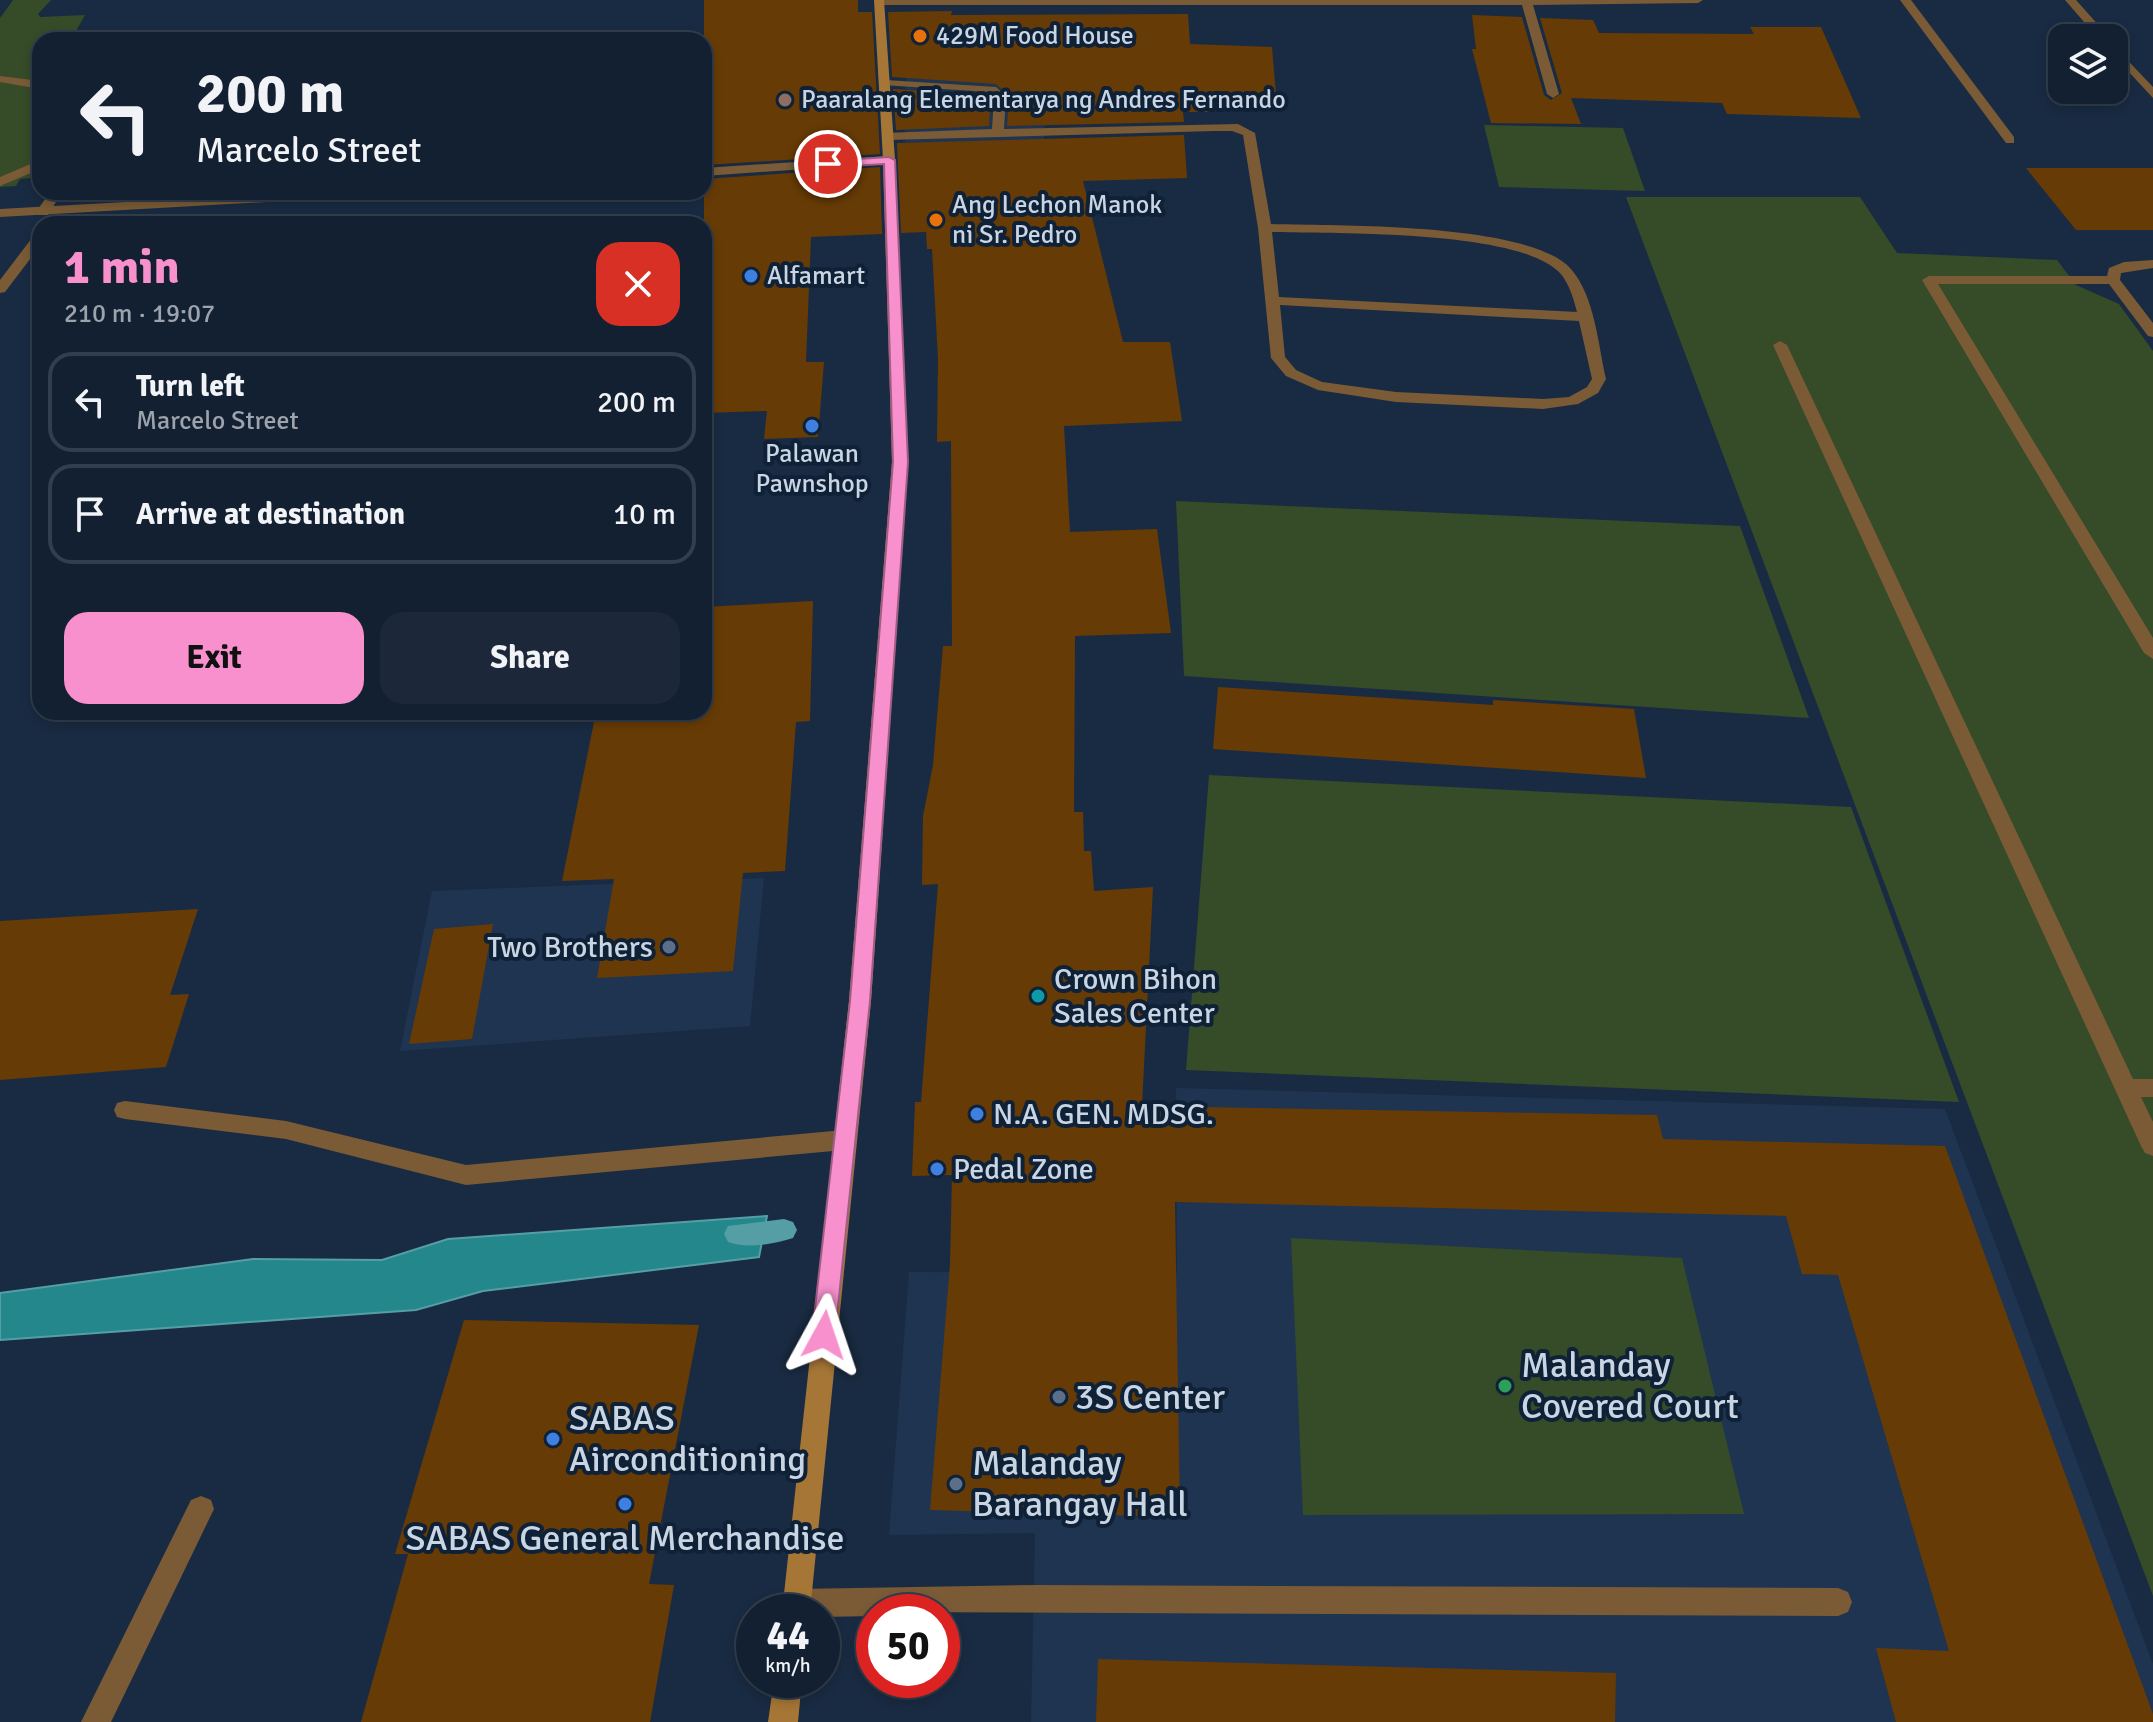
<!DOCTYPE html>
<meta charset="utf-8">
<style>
:root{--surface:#132032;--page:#1c283a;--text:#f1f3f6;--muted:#9da3ac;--line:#323e4d;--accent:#f790cd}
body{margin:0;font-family:Signika,sans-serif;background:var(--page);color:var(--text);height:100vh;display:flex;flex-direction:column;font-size:30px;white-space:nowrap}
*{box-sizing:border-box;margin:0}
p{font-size:26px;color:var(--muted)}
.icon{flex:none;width:44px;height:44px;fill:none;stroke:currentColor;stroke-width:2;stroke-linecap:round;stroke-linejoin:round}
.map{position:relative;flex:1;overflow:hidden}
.details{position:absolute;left:32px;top:216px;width:680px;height:504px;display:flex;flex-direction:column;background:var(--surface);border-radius:24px;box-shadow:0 4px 12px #0003,0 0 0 2px var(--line)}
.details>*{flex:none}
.banner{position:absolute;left:32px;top:32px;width:680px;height:168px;border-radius:24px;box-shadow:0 4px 12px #0003,0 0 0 2px var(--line);background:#132032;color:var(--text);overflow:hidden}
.controls{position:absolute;left:2048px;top:24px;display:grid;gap:16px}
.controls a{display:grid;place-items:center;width:80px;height:80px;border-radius:16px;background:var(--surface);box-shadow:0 4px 12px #0003,0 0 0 2px var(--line);font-size:40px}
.speed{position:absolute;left:736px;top:1594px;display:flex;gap:16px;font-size:40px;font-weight:700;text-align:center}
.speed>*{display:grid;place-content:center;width:104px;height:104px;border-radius:50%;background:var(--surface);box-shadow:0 4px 12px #0003,0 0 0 2px var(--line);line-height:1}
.speed small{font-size:20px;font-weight:400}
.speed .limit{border:12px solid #d22;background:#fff;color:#111}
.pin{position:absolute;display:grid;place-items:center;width:68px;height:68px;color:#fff;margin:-34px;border:4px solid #fff;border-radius:50%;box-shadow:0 2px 8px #0007}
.me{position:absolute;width:88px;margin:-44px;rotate:5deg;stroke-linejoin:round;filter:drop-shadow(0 0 6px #0008)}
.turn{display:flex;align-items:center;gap:28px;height:168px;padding:0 32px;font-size:36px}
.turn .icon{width:104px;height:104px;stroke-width:2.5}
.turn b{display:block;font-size:56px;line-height:68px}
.round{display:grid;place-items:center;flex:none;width:84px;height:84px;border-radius:24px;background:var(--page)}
.head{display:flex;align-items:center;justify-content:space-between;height:136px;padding:0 32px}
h1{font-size:48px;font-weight:700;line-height:60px;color:var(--accent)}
.primary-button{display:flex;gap:16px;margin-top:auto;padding:16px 32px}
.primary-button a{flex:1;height:92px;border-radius:24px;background:var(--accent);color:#111;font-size:32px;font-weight:700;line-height:92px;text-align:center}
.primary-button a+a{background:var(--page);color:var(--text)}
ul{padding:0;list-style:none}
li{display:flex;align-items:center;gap:24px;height:100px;margin:0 16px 12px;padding:0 16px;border:4px solid var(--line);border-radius:24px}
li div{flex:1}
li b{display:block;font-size:30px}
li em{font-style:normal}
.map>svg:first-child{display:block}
.built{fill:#1e3451}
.green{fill:#364b28}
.water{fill:#24878b;stroke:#569ea6;stroke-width:2}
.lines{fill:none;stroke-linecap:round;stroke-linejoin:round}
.stream{fill:#569ea6;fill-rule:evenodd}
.building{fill:#673b05}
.lane{fill:#7a5b36;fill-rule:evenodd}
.street{fill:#7a5b36;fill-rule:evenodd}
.secondary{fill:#a67636;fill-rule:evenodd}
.route{fill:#f790cd;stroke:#a15e85;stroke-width:2}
.food-dot{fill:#e8710a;stroke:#0f2137;stroke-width:3}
.education-dot{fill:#8d6e63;stroke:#0f2137;stroke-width:3}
.shop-dot{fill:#3f7fe0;stroke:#0f2137;stroke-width:3}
.service-dot{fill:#5c6f8a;stroke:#0f2137;stroke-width:3}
.culture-dot{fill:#0f9aa8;stroke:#0f2137;stroke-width:3}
.leisure-dot{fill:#2e9e5b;stroke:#0f2137;stroke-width:3}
.labels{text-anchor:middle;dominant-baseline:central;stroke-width:8;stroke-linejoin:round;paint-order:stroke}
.far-poi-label{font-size:26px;fill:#cad5e4;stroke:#0f2137;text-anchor:start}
.poi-label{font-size:30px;fill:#cad5e4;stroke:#0f2137;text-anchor:start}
.near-poi-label{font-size:36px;fill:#cad5e4;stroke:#0f2137;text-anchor:start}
</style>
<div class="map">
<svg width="2153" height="1722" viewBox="0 0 2153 1722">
<rect width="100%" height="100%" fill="#192b42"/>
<!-- built -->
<path class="built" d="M 1047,68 L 1044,140 L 905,143 L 906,72 Z
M 764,878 L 750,1026 L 400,1051 L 432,891 Z
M 1176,1088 L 1945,1109 L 2153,1664 L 2153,1722 L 1031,1722 L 1035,1533 L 889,1535 L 909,1272 L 1177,1273 Z"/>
<!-- green -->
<path class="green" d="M 13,0 L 51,0 L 38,14 L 40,17 L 85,15 L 71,40 L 40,40 L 40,177 L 20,179 L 16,186 L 0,187 L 0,18 Z
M 1484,125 L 1623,128 L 1645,191 L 1499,187 Z
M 1626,197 L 1860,197 L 1897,253 L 2057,260 L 2076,285 L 2119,304 L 2153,351 L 2153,1596 Z
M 1176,501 L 1740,526 L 1809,718 L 1184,676 Z
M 1209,775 L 1851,807 L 1959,1102 L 1186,1070 Z
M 1291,1238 L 1682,1258 L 1744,1514 L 1303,1515 Z"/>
<!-- water -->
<path class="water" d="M 767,1216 L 759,1257 L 483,1291 L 416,1310 L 0,1340 L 0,1293 L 253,1259 L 382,1260 L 448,1239 Z"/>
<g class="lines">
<!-- stream -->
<path class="stream" d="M 784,1219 L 793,1222 L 797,1230 L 793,1238 C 775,1244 746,1249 728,1242 L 724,1234 L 728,1226 Z"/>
</g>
<!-- building -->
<path class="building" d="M 704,0 L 858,0 L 858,12 L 872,12 L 880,154 L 704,165 Z
M 952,11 L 951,15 L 1188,14 L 1190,44 L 1272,47 L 1277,107 L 1210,106 L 1210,112 L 1183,112 L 1184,122 L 1007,126 L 1009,96 L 996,84 L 892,77 L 888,12 Z
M 1472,15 L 1522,17 L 1544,95 L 1551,100 L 1562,93 L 1540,18 L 1593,20 L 1599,33 L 1754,34 L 1750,27 L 1821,27 L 1861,118 L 1727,114 L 1722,103 L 1571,98 L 1581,124 L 1491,123 L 1472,49 L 1476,49 Z
M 893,89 L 988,95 L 991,98 L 989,126 L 896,130 Z
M 1184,135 L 1187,178 L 1083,181 L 1123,342 L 1170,342 L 1182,421 L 1064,426 L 1070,532 L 1157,529 L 1171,633 L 1075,636 L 1074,812 L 1083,812 L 1084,851 L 1091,851 L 1094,891 L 1153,887 L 1142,1106 L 1657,1115 L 1663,1139 L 1945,1146 L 2153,1714 L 2153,1722 L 1896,1722 L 1876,1648 L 1949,1651 L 1838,1275 L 1802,1274 L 1786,1216 L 1175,1202 L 1180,1517 L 930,1510 L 950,1264 L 952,1175 L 912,1176 L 915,1102 L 921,1102 L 938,884 L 922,885 L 923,816 L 933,765 L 943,646 L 952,646 L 951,441 L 937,442 L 938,359 L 932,249 L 927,249 L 926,232 L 901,233 L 897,143 Z
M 880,167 L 882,234 L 811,237 L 806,362 L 824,362 L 818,437 L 764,439 L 767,411 L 704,413 L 704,179 Z
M 2026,168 L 2153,168 L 2153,230 L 2076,230 Z
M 813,601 L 810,721 L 796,722 L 785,871 L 743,873 L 733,971 L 597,978 L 614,879 L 562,881 L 596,712 L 704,712 L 704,607 Z
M 1218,687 L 1493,705 L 1493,700 L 1634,709 L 1646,778 L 1213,749 Z
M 198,909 L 170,995 L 189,994 L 166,1067 L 0,1080 L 0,921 Z
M 493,924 L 472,1039 L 409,1044 L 434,929 Z
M 464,1320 L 699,1325 L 649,1584 L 674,1585 L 650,1722 L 361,1722 L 408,1554 L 395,1554 Z
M 1098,1659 L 1616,1673 L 1615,1722 L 1096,1722 Z"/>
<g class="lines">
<!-- lane -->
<path class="lane" d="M 0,76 L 40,81 L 40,89 L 0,82 Z
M 886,80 L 996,87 L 1006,96 L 1004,129 L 1238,124 L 1255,133 L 1271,224 C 1334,226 1530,222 1571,269 C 1595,297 1598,344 1606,379 L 1598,393 L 1578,404 L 1543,409 L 1396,402 L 1318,390 L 1286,376 L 1271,358 L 1258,228 L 1243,135 L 1232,131 L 1214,131 L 888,140 L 882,136 L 884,133 L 992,129 L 994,97 L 989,92 L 882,85 L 882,81 ZM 1272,232 C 1334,234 1518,229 1560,273 C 1569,283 1574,300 1577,312 L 1279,297 ZM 1280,305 L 1579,321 L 1592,379 L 1587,387 L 1569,397 L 1543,399 L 1396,392 L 1322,382 L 1296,370 L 1285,357 Z
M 40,160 L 40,169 L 0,186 L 0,177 Z
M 50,192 L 62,192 L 48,215 L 38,215 L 36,212 Z
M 125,1101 L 286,1121 L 466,1165 L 844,1130 L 852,1133 L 855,1140 L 852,1147 L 844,1150 L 466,1185 L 286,1139 L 125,1119 L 117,1117 L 114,1110 L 117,1103 Z
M 201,1496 L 211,1500 L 214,1509 L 111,1722 L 81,1722 L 191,1500 Z
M 1035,1585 L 1838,1588 L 1848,1592 L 1852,1602 L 1848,1612 L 1838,1616 L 874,1612 L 874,1616 L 822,1617 L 822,1612 L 787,1612 L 783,1603 L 787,1593 L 797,1589 Z"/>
<!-- street -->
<path class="street" d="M 875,0 L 1703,0 L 1698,3 L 1533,5 L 1559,94 L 1553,98 L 1547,94 L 1522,5 L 879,5 L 875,4 Z
M 1900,0 L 1911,0 L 2014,137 L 2014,143 L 2006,143 Z
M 2065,0 L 2076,0 L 2110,38 L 2098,38 Z
M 2114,46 L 2153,87 L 2153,98 L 2114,56 Z
M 889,156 L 893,157 L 893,163 L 704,176 L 704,168 Z
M 304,192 L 379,192 L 373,196 L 0,217 L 0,209 Z
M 40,233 L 40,246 L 5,292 L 0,293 L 0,280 L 35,234 Z
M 2153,260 L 2153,268 L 2121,273 L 2120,280 L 2153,323 L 2153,337 L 2148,336 L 2109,284 L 1938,284 L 2153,638 L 2153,659 L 2144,653 L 1922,280 L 1929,276 L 2107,276 L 2109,268 L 2124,262 Z
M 1780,341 L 1787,345 L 2133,1079 L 2153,1079 L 2153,1097 L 2141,1097 L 2153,1122 L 2153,1156 L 2145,1153 L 2141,1146 L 1773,345 Z"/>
<!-- secondary -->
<path class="secondary" d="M 874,0 L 884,0 L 895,160 L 908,462 L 871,1001 L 810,1612 L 782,1612 L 849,1001 L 892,462 L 883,160 Z
M 774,1680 L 802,1680 L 798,1722 L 768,1722 Z"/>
</g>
<!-- route -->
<path class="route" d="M 889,157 L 895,160 L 908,462 L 870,1001 L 835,1335 L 832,1342 L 824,1345 L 816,1342 L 812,1335 L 850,1001 L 893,462 L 884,164 L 828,167 L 822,164 L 828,161 Z"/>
<!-- markers -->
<g class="food-dot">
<circle cx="920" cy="36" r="8"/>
<circle cx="936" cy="220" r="8"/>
</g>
<circle class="education-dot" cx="785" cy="100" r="8"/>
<g class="shop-dot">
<circle cx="751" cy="276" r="8"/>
<circle cx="812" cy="426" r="8"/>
<circle cx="977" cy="1114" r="8"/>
<circle cx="937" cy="1169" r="8"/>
<circle cx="553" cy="1439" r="8"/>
<circle cx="625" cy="1504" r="8"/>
</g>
<g class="service-dot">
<circle cx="669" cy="947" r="8"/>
<circle cx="1059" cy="1397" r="8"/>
<circle cx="956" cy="1484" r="8"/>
</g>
<circle class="culture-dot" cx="1038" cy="996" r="8"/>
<circle class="leisure-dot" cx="1505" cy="1386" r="8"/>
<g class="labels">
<!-- far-poi labels -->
<g class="far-poi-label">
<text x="936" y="36">429M Food House</text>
<text x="801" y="100">Paaralang Elementarya ng Andres Fernando</text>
<text x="952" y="205">Ang Lechon Manok<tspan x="952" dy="30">ni Sr. Pedro</tspan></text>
<text x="767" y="276">Alfamart</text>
<text x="812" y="454" text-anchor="middle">Palawan<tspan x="812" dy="30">Pawnshop</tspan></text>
</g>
<!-- poi labels -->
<g class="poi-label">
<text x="653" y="947" text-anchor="end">Two Brothers</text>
<text x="1054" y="979">Crown Bihon<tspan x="1054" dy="34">Sales Center</tspan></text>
<text x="993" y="1114">N.A. GEN. MDSG.</text>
<text x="953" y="1169">Pedal Zone</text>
</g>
<!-- near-poi labels -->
<g class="near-poi-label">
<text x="1521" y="1365">Malanday<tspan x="1521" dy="41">Covered Court</tspan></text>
<text x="1075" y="1397">3S Center</text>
<text x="569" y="1418">SABAS<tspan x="569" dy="41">Airconditioning</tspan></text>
<text x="972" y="1463">Malanday<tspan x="972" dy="41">Barangay Hall</tspan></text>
<text x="625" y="1538" text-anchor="middle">SABAS General Merchandise</text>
</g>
</g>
</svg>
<div class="controls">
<a><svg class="icon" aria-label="layers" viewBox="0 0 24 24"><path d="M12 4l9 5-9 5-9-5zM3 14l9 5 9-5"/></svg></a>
</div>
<div class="speed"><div>44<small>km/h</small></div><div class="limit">50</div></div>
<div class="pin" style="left:828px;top:164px;background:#d93025"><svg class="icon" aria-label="arrive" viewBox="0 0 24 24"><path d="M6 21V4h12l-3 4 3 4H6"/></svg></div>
<svg class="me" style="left:824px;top:1335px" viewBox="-20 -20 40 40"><path d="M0-17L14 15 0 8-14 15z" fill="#f790cd" stroke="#fff" stroke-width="4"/></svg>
<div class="banner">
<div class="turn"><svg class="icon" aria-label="left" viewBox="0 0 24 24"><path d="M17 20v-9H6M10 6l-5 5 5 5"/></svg><div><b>200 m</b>Marcelo Street</div></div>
</div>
<section class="details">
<div class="head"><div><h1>1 min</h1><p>210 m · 19:07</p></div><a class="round" style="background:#d93025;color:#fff"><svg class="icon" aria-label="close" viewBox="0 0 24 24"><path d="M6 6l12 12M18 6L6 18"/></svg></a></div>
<ul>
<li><svg class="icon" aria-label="left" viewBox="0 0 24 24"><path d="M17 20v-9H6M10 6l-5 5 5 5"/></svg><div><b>Turn left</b><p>Marcelo Street</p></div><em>200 m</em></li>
<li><svg class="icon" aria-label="arrive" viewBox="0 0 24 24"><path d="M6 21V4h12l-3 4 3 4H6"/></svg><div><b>Arrive at destination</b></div><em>10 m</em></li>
</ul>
<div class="primary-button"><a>Exit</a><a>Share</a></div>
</section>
</div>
